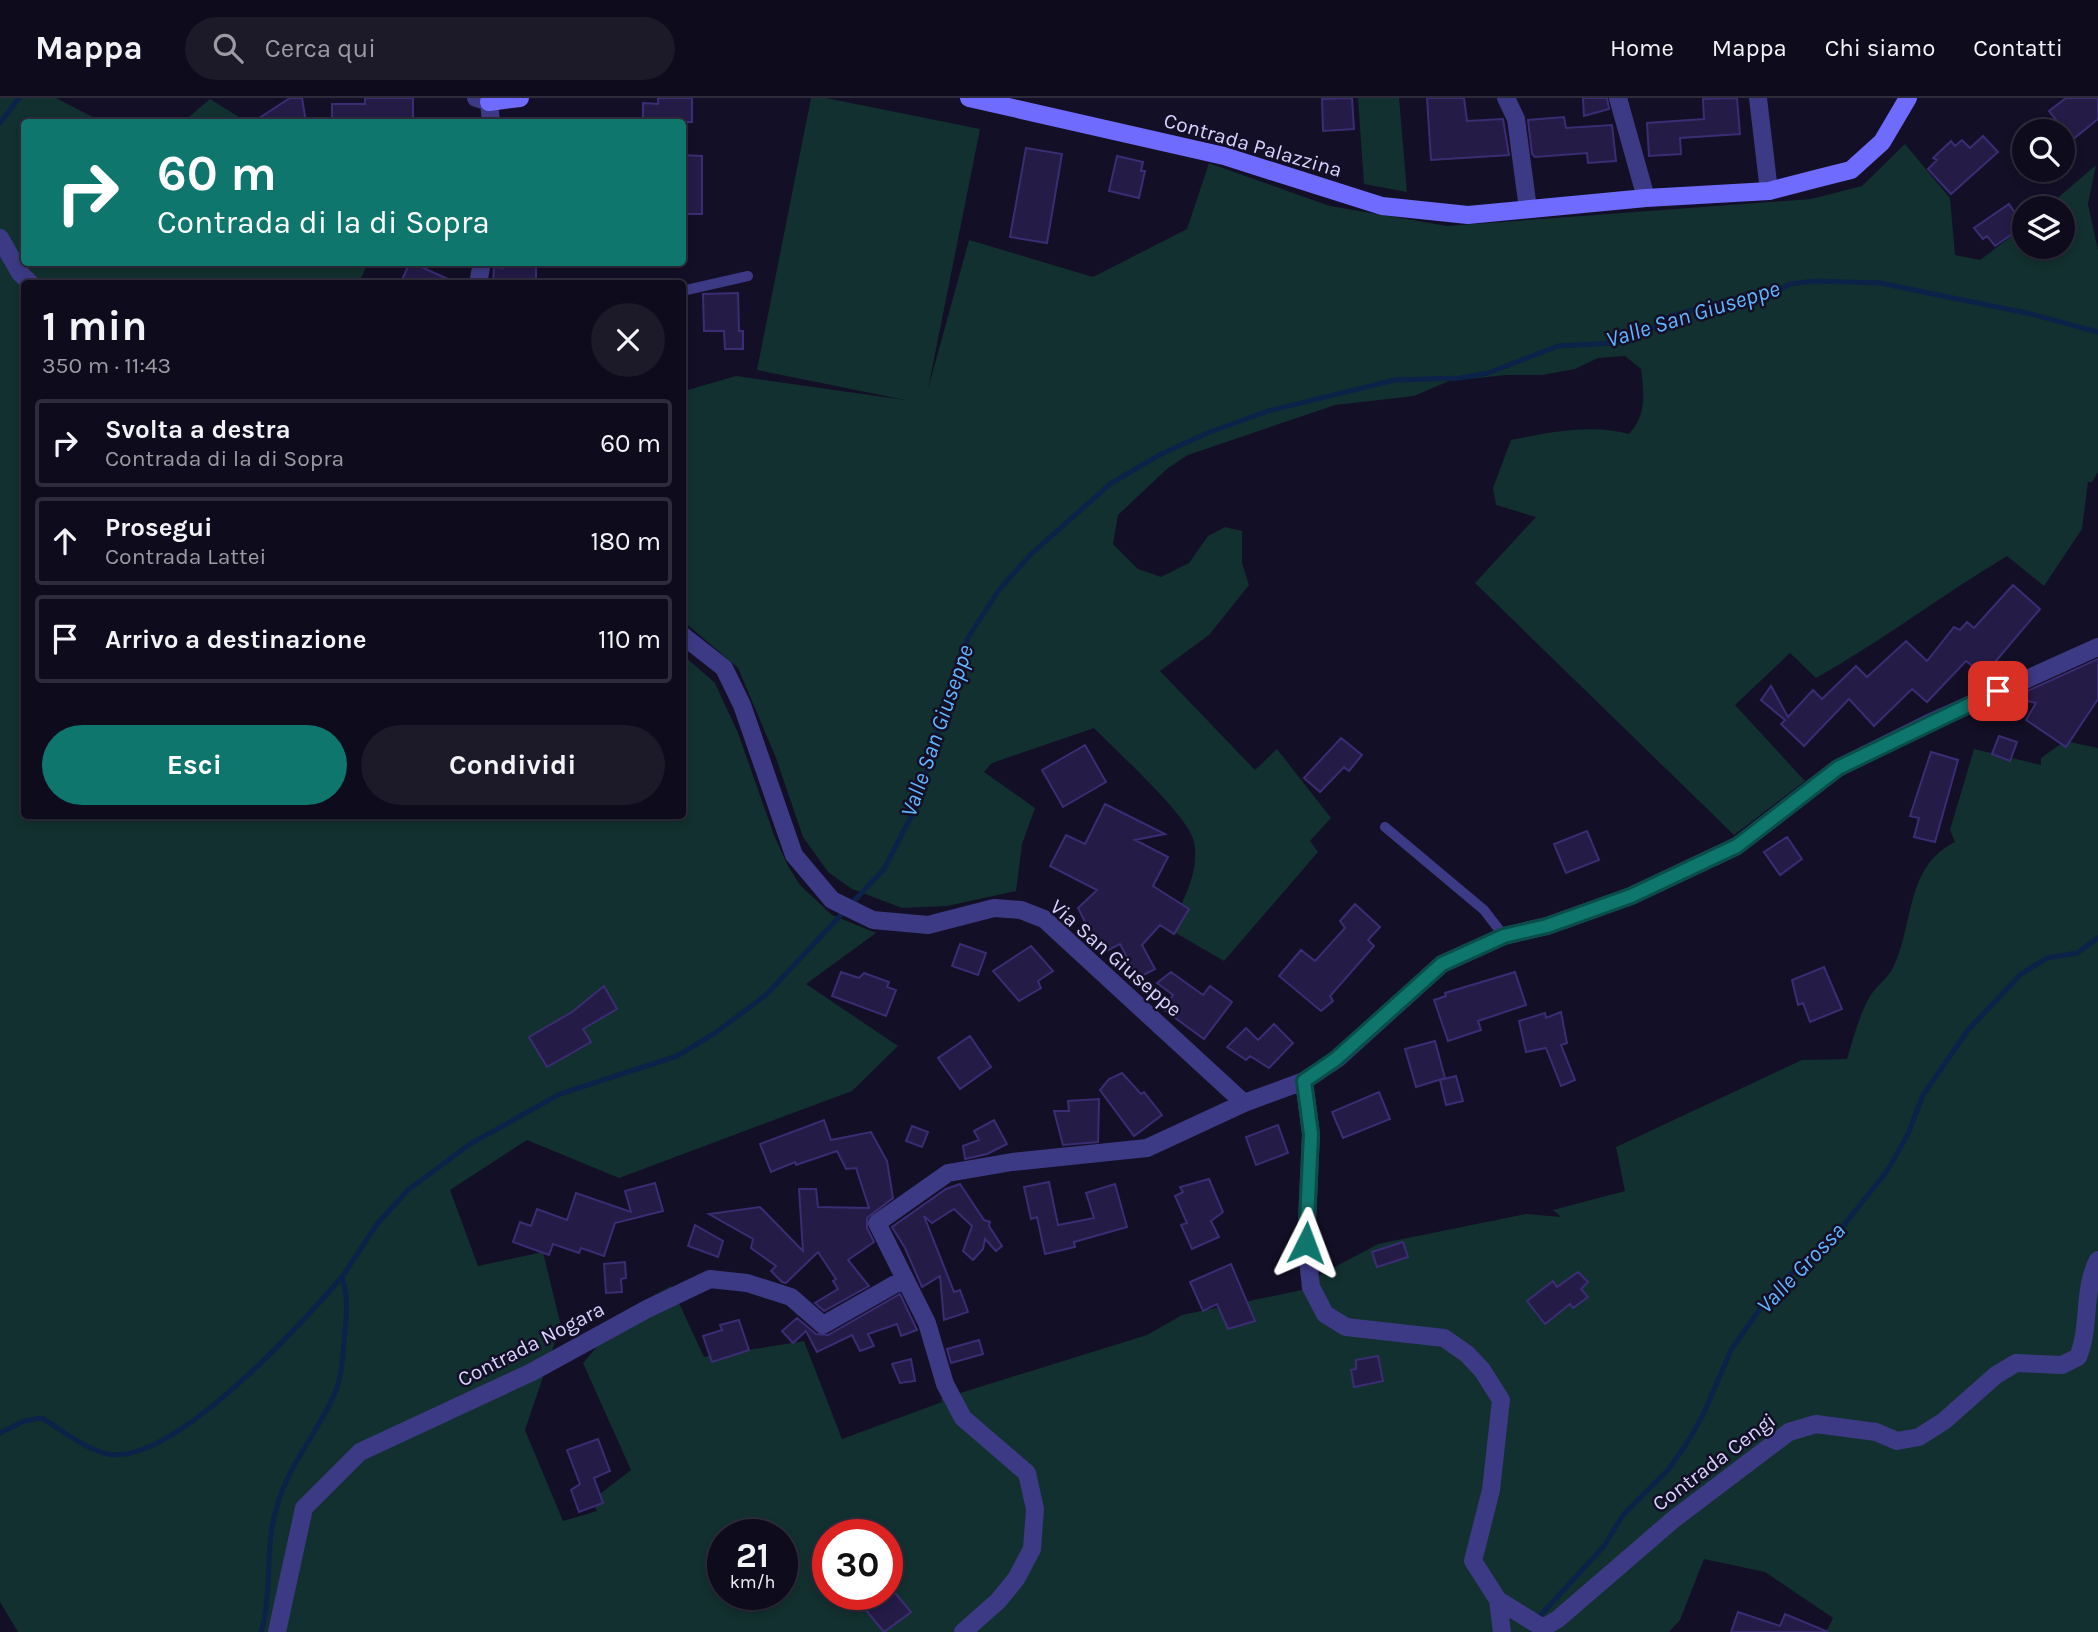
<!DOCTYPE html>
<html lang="it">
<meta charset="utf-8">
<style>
:root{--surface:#0e0b1c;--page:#1c1929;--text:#f1f3f6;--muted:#9b9ba3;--line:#2e2b3b;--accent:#0f766e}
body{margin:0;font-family:Karla,sans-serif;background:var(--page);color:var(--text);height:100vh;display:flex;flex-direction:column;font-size:26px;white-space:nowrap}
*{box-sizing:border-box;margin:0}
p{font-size:23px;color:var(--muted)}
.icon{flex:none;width:38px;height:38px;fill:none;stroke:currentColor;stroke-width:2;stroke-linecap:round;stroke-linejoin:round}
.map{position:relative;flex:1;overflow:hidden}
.side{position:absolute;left:21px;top:182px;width:665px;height:539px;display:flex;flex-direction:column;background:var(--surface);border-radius:7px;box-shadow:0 4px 10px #0003,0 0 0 2px var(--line)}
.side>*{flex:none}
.hud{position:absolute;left:21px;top:21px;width:665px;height:147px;border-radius:7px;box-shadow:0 4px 10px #0003,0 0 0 2px var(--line);background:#0f766e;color:#fff;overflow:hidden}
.fabs{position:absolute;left:2012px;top:21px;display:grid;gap:14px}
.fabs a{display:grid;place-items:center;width:63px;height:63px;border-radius:50%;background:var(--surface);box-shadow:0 4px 10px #0003,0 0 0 2px var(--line);font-size:35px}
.speed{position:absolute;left:707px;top:1421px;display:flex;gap:14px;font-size:35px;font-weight:700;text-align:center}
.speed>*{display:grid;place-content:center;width:91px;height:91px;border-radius:50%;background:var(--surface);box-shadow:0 4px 10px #0003,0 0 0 2px var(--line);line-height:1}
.speed small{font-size:18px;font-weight:400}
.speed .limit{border:10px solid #d22;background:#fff;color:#111}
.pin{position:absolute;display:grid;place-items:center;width:60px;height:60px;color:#fff;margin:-30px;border-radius:14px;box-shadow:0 4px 10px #0006}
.me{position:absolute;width:77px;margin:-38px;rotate:3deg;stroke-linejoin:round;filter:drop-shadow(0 0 5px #0008)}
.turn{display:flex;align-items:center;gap:24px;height:147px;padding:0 21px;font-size:32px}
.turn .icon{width:91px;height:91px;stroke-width:2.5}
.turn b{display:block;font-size:49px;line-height:60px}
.round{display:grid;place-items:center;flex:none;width:74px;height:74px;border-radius:37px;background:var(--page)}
.overview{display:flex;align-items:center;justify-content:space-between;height:119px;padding:0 21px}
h1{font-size:42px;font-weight:700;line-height:52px}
.primary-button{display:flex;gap:14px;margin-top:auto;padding:14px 21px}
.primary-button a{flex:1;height:80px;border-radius:42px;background:var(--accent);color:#fff;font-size:28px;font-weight:700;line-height:80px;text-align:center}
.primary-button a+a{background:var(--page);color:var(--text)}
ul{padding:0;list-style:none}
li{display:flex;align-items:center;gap:21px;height:88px;margin:0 14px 10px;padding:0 7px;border:4px solid var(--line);border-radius:7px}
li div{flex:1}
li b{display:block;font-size:26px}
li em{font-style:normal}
header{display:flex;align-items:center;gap:42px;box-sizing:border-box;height:98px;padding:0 35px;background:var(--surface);border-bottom:2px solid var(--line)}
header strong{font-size:33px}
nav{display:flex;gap:38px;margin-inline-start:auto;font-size:24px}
.search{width:490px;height:63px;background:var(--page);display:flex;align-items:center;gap:18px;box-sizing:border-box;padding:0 24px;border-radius:38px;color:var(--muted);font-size:26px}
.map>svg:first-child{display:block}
.green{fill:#12302f;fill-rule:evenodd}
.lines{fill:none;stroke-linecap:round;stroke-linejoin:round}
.stream{stroke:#0c2248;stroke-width:5}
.building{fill:#241b47;stroke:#3b2d73;stroke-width:2}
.lane{stroke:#3d3a85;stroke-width:10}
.street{stroke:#3d3a85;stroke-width:18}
.secondary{stroke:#6f6bff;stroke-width:18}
.route-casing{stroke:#0a4d48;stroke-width:18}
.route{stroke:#0f766e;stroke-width:12}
.labels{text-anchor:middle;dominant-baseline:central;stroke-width:5;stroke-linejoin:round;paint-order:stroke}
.street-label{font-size:21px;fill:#d9d4ff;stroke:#130f26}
.water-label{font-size:23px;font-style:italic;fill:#62b6ff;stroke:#130f26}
</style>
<header>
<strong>Mappa</strong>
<div class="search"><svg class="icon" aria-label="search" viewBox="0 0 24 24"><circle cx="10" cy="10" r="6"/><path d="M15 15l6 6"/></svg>Cerca qui</div>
<nav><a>Home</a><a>Mappa</a><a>Chi siamo</a><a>Contatti</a></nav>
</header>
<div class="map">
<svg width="2098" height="1534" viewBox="0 0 2098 1534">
<rect width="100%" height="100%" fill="#130f26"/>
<!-- green -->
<path class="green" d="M 0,0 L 56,0 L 102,24 L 24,24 L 24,164 L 368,165 L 359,185 L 24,186 L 24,718 L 682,718 L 683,557 L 715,585 L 738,635 L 774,737 L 788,768 L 800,787 L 832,817 L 876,835 L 806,886 L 898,948 L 852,993 L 619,1080 L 527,1042 L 450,1092 L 478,1168 L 543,1154 L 562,1232 L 558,1235 L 525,1332 L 563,1423 L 597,1413 L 592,1402 L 631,1372 L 583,1265 L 630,1210 L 671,1188 L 704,1259 L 804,1243 L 842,1341 L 942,1304 L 941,1301 L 1147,1237 L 1182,1217 L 1302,1192 L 1301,1187 L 1378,1146 L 1526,1116 L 1561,1119 L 1553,1112 L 1625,1093 L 1616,1049 L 1802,962 L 1847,961 C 1853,941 1859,918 1869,900 C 1875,889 1887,881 1893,870 C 1914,828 1905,768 1955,744 L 1950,732 L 1974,651 L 2041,667 L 2041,660 L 2065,643 L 2098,650 L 2098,1534 L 1826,1534 L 1833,1520 L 1765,1474 L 1704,1461 L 1680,1522 L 1669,1534 L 18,1534 L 0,1504 ZM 723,1437 L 782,1437 L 782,1496 L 723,1496 ZM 828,1437 L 887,1437 L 887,1496 L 828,1496 Z
M 811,0 L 826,0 L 980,31 L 928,291 L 969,142 L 1093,179 L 1187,131 L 1209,65 L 1330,108 L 1447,128 L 1811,101 L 1862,88 L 1905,46 L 1950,100 L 1955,157 L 1980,162 L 2025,128 L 2025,149 L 2063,149 L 2063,110 L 2046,110 L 2096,67 L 2088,106 L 2098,152 L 2098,374 L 2092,384 L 2088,384 L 2082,431 L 2044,488 L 2007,458 C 1942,497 1882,543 1816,580 L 1790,555 L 1735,607 L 1805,683 L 1734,737 L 1475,485 L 1536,419 L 1496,407 L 1493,390 L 1511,342 C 1551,334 1590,326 1629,336 C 1647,316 1644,296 1641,271 L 1625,258 L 1598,260 L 1575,271 L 1542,277 L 1506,277 L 1449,283 L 1414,298 L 1335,307 L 1188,357 L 1168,370 L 1118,417 L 1113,446 L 1138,471 L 1161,479 L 1189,465 L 1208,438 L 1225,429 L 1242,433 L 1242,465 L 1249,487 L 1209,537 L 1160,573 L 1255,672 L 1277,651 L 1331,720 L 1310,743 L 1318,754 L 1224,863 L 1169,831 C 1182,805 1200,775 1194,744 C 1190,719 1115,652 1094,630 L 992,665 L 984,674 L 1035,710 L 1022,746 L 1016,793 L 947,808 L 902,810 L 852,791 L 828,774 L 803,739 L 776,660 L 738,570 L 683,523 L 682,289 L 684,293 L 736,278 L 905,302 L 757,272 Z
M 1358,0 L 1399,0 L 1407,94 L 1364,86 Z
M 210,1 L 247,24 L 183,24 Z"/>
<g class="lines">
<!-- stream -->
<path class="stream" d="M 0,25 L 19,0
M 0,1335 L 24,1323 L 42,1320 C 62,1332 84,1351 108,1356 C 173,1368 301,1226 342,1179
M 261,1534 C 273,1494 264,1449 277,1408 C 289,1366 318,1334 335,1295 C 343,1275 343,1253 345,1232 C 347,1214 348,1197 342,1179 L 377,1126 L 408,1092 L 470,1046 L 560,996 L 677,958 L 715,935 L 766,897 L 884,771 L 913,715 L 931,660 L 951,583 L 969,538 L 999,492 L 1030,457 L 1110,386 L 1161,356 L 1210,334 L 1268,313 L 1395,282 L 1460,280 L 1488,275 L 1558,248 L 1616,245 L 1639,239 L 1671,218 L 1711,207 L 1738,206 L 1764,200 L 1790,186 L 1815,183 L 1880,185 L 2031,216 L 2098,234
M 1532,1534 L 1539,1519 L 1604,1448 L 1623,1417 L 1668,1372 L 1687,1345 L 1703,1317 L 1731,1252 L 1760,1211 L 1777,1189 L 1844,1127 L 1887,1073 L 1908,1036 L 1923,997 L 1968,932 L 2021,876 L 2047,860 L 2077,855 L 2098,840"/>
</g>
<!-- building -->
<path class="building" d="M 290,0 L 302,0 L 306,24 L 253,24 Z
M 365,0 L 413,0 L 413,24 L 332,24 L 332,6 L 365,6 Z
M 658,0 L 692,0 L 692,24 L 643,24 L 643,5 L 658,6 Z
M 1352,0 L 1354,31 L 1323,33 L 1322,1 Z
M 1427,0 L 1464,0 L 1467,23 L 1503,21 L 1509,57 L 1431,62 Z
M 1583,0 L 1607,0 L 1609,11 L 1584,18 Z
M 1737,0 L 1740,36 L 1680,40 L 1681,56 L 1649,58 L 1647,25 L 1704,21 L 1703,1 Z
M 2066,0 L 2098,0 L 2098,21 L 2072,42 L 2049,13 Z
M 1564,19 L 1566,30 L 1612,27 L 1616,63 L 1588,65 L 1587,55 L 1535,59 L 1532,56 L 1528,22 Z
M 1983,38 L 1998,54 L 1951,96 L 1928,71 L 1937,62 L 1933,60 L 1951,43 L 1955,48 L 1962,42 L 1970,50 Z
M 1026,50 L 1062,56 L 1047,145 L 1010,139 Z
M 682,57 L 702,58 L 702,116 L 682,116 Z
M 1117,58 L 1143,64 L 1141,73 L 1145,73 L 1139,100 L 1109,93 Z
M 2009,106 L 2024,128 L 1995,148 L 1987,138 L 1983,141 L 1974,130 Z
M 410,164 L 459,186 L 400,186 Z
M 503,164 L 536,164 L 536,186 L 493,186 L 494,169 L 503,170 Z
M 738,195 L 739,233 L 743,233 L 743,251 L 725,251 L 724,233 L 704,233 L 703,196 Z
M 2013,487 L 2040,511 L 1984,577 L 1966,563 L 1927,604 L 1912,591 L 1874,628 L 1849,601 L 1804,648 L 1781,626 L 1785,622 L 1761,602 L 1771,588 L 1788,619 L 1813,592 L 1822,601 L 1856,568 L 1867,579 L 1906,543 L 1927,563 L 1954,529 L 1960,532 L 1967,524 L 1974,530 Z
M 2098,561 L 2098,601 L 2066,649 L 2026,622 L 2036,605 L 2012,600 Z
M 1999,638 L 2017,644 L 2010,663 L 1992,656 Z
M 1341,640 L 1362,657 L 1349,673 L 1344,669 L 1320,694 L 1304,680 Z
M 1085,647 L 1106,684 L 1063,709 L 1042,672 Z
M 1931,654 L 1958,662 L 1935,744 L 1914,739 L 1919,720 L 1910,718 Z
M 1105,706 L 1165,736 L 1135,742 L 1168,759 L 1153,788 L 1189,811 L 1174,836 L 1160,827 L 1142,847 L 1155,871 L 1138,880 L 1120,846 L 1101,856 L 1078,810 L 1097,792 L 1050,768 L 1066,737 L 1085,746 Z
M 1587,733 L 1599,762 L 1566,775 L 1554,746 Z
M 1787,739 L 1802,761 L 1780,777 L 1764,754 Z
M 1355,806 L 1380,829 L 1368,842 L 1374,848 L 1330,898 L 1333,903 L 1321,913 L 1279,878 L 1301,852 L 1315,863 L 1345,830 L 1340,823 Z
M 960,846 L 986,855 L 978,877 L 952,868 Z
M 1031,848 L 1053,873 L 1038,883 L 1041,890 L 1019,903 L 993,873 Z
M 1824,869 L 1842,911 L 1810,924 L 1803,905 L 1798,907 L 1792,882 Z
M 841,874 L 859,880 L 864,875 L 889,884 L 887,889 L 896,892 L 886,918 L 832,898 Z
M 1171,874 L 1203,897 L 1210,888 L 1232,904 L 1204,941 L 1163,911 L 1173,897 L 1157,885 Z
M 1515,874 L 1526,907 L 1478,923 L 1481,932 L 1448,943 L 1434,902 L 1446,898 L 1445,895 Z
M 604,888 L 617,911 L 583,931 L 591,944 L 547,969 L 529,939 L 572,914 Z
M 1561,914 L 1567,945 L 1561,947 L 1575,982 L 1561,988 L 1546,950 L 1526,954 L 1519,923 L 1545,915 L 1546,920 Z
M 1274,926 L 1293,945 L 1269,970 L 1250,958 L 1246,962 L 1227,949 L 1246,930 L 1258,942 Z
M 970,938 L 991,969 L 960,991 L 938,960 Z
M 1435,943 L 1445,980 L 1416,989 L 1405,951 Z
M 1122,975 L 1141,996 L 1144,994 L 1162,1017 L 1134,1038 L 1100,992 L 1109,981 Z
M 1456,978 L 1463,1003 L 1446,1007 L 1440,982 Z
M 1379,994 L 1390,1021 L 1343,1040 L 1332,1014 Z
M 1099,1001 L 1098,1044 L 1063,1047 L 1054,1013 L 1069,1013 L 1068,1003 Z
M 824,1022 L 831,1042 L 871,1034 L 887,1063 L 893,1100 L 867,1120 L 867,1130 L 874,1144 L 848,1162 L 869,1188 L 824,1213 L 815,1205 L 838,1191 L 833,1183 L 836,1181 L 818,1154 L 786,1185 L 782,1184 L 771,1173 L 776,1168 L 751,1150 L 753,1141 L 709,1116 L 760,1109 L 803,1153 L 799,1091 L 816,1091 L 818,1109 L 869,1110 L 856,1070 L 846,1071 L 837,1053 L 796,1067 L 795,1064 L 771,1074 L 760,1046 Z
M 994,1022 L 1007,1046 L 987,1056 L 965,1061 L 963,1048 L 979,1042 L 974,1033 Z
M 1278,1027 L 1288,1055 L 1256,1067 L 1246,1039 Z
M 912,1028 L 928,1034 L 922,1049 L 906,1043 Z
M 1209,1081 L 1223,1114 L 1211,1123 L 1219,1139 L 1192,1151 L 1181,1127 L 1187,1125 L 1175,1098 L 1183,1094 L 1180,1089 Z
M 1049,1084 L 1058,1127 L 1094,1120 L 1086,1095 L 1115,1086 L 1127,1129 L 1074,1144 L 1075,1149 L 1045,1156 L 1037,1119 L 1031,1121 L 1024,1089 Z
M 655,1085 L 663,1113 L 615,1125 L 604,1158 L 581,1150 L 579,1155 L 553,1146 L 549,1157 L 513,1144 L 520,1124 L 531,1128 L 537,1111 L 567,1122 L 576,1095 L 631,1114 L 625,1093 Z
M 960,1086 L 984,1122 L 990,1124 L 989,1128 L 1002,1148 L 996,1153 L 985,1141 L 983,1151 L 973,1162 L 963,1153 L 972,1128 L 954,1111 L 932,1125 L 924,1118 L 954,1194 L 960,1192 L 968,1214 L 944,1222 L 940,1178 L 922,1189 L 905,1150 L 892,1129 L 946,1091 Z
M 695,1127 L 723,1143 L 718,1159 L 688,1148 Z
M 1403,1144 L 1408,1159 L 1377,1169 L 1372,1154 Z
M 625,1164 L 626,1180 L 621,1181 L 622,1194 L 606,1195 L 604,1166 Z
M 1231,1166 L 1255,1223 L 1228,1231 L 1217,1206 L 1203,1213 L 1190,1184 Z
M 1578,1174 L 1588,1184 L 1581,1191 L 1588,1199 L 1573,1210 L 1570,1206 L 1545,1226 L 1527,1203 L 1553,1183 L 1557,1189 Z
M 900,1196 L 917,1232 L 901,1238 L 897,1226 L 868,1236 L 874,1248 L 860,1253 L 852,1237 L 817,1254 L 806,1233 L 793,1245 L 782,1233 L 797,1220 L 816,1236 L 828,1237 Z
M 739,1222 L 749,1252 L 712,1264 L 703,1238 L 722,1232 L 720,1227 Z
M 979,1242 L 983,1256 L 951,1265 L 947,1251 Z
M 1378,1258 L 1383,1283 L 1354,1289 L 1351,1272 L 1356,1271 L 1356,1262 Z
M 911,1261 L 915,1283 L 900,1285 L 892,1266 Z
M 598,1341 L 610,1373 L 594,1380 L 603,1405 L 579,1414 L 571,1392 L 580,1386 L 567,1352 Z
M 869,1496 L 896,1496 L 911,1514 L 884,1534 L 859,1504 Z
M 1738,1514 L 1780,1528 L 1785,1516 L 1828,1534 L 1731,1534 Z"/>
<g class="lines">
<!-- lane -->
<path class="lane" d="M 682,193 L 748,178
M 1385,729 L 1484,812 L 1504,838"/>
<!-- street -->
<path class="street" d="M 476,0 L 489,4 L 491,24
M 1506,0 L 1516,21 L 1528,111
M 1618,0 L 1646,100
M 1758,0 L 1769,93
M 0,140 L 20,175 L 31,186
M 478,186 L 482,164
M 682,537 L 724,570 L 742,607 L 794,757 L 832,802 L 873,822 L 928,827 L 994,810 L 1021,812 L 1044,821 L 1244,1005
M 1304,983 L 1311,1036 L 1306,1145 L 1311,1189 L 1325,1216 L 1346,1229 L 1444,1240 L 1467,1256 L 1482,1272 L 1501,1302 L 1491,1392 L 1473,1463 L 1498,1502 L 1502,1534
M 1498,1502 L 1543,1530 L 1558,1521 L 1674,1421 L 1789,1334 L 1816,1326 L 1876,1334 L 1897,1343 L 1919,1339 L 1944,1323 L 1996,1277 L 2016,1265 L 2062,1267 L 2078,1259 C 2091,1228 2082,1193 2098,1162
M 277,1534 L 304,1410 L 360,1354 L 532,1274 L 647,1211 L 710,1181 L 747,1185 L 791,1199 L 823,1227 L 904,1181
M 963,1534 L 998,1503 L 1016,1481 L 1032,1451 L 1035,1411 L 1027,1375 L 963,1320 L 945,1286 L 927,1225 L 877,1125 L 948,1075 L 1012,1064 L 1147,1050 L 1244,1005 L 1304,983 L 1337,961 L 1442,866 L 1504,838 L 1547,828 L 1631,798 L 1737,748 L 1838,670 L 1929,625 L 2098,549"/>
<!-- secondary -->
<path class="secondary" d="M 969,0 L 1224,58 L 1382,108 L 1468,117 L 1646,100 L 1769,93 L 1823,79 L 1851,72 L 1882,44 L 1908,0
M 489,4 L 520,0"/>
</g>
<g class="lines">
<defs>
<path id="route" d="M 1306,1145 L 1311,1036 L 1304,983 L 1336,961 L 1442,866 L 1504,838 L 1547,828 L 1631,798 L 1737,748 L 1838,670 L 1998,593"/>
</defs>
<!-- route casing -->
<use href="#route" class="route-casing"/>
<!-- route -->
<use href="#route" class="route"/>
</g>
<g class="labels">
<!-- street labels -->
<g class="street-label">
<text transform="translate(1253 47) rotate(16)">Contrada Palazzina</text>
<text transform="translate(1116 860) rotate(41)">Via San Giuseppe</text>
<text transform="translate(531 1246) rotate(-27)">Contrada Nogara</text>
<text transform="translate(1714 1364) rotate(-37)">Contrada Cengi</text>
</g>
<!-- water labels -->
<g class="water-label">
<text transform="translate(1693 216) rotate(-17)">Valle San Giuseppe</text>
<text transform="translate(937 633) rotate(-71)">Valle San Giuseppe</text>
<text transform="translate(1801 1170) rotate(-46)">Valle Grossa</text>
</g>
</g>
</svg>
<div class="fabs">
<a><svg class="icon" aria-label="search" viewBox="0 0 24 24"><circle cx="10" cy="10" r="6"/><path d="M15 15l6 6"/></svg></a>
<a><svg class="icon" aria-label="layers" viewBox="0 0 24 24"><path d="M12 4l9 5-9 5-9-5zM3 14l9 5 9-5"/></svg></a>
</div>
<div class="speed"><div>21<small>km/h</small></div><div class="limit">30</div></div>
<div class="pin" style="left:1998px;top:593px;background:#d93025"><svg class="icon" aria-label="arrive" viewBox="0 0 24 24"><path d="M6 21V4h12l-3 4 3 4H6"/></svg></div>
<svg class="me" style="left:1306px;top:1145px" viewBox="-20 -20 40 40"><path d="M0-17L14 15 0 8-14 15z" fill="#0f766e" stroke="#fff" stroke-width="4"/></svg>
<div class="hud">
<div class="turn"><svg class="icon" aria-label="right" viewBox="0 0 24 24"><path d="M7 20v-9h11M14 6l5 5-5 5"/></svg><div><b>60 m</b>Contrada di la di Sopra</div></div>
</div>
<section class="side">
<div class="overview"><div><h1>1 min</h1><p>350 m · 11:43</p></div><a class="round"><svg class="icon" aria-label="close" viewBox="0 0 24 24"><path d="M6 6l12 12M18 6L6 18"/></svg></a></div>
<ul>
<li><svg class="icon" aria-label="right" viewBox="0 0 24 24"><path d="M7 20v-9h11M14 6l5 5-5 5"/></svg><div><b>Svolta a destra</b><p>Contrada di la di Sopra</p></div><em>60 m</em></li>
<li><svg class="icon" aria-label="ahead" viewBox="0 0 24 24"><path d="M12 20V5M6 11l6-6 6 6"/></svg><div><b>Prosegui</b><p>Contrada Lattei</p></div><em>180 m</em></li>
<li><svg class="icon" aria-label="arrive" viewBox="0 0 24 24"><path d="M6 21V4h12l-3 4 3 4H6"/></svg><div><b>Arrivo a destinazione</b></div><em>110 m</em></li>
</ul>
<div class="primary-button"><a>Esci</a><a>Condividi</a></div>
</section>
</div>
